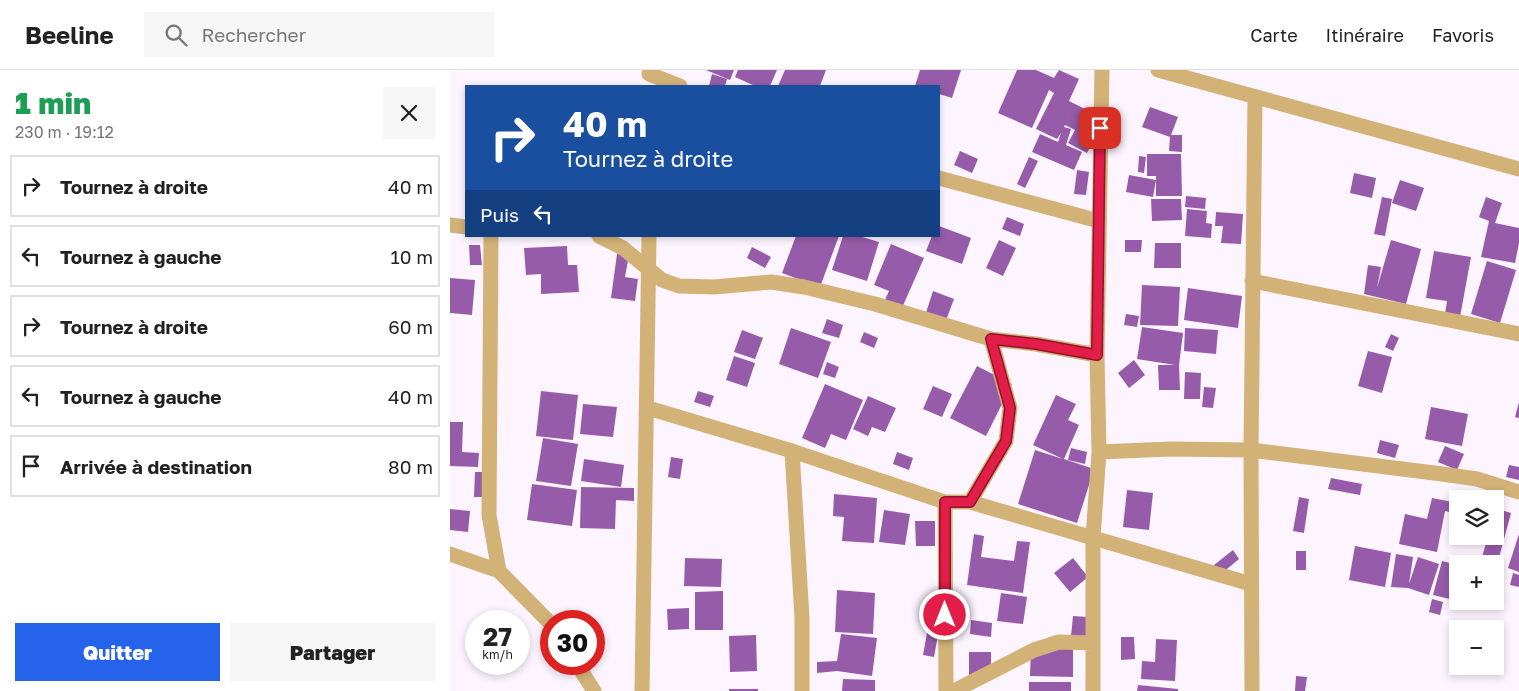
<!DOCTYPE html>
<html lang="fr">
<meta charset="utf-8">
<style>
:root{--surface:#fff;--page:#f6f6f6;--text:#222;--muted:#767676;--line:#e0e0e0;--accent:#2563eb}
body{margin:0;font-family:"Golos Text",sans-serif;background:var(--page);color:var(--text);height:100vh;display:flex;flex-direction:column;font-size:19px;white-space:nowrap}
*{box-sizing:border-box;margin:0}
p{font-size:16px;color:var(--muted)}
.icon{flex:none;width:28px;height:28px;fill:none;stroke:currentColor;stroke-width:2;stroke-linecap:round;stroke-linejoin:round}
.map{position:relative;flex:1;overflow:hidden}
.sheet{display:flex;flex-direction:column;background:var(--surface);width:450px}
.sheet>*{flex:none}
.hud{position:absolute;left:15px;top:15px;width:475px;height:152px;border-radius:0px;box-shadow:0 2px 8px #0003;background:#1a4fa0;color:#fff;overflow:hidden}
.fabs{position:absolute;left:999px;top:420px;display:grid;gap:10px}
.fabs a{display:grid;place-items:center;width:55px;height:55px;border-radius:0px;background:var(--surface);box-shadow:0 2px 8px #0003;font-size:25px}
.speed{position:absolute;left:15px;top:540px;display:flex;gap:10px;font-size:25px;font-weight:700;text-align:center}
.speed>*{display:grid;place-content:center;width:65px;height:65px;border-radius:50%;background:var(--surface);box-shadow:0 2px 8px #0003;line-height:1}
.speed small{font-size:12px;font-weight:400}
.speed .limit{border:8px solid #d22;background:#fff;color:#111}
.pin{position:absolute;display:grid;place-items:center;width:42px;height:42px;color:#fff;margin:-21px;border-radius:10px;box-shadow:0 2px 8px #0006}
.me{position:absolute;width:55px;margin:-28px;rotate:0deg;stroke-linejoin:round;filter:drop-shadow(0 0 4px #0008)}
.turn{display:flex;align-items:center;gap:18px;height:105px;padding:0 15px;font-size:22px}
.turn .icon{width:65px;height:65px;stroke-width:2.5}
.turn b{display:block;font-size:35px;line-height:42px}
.then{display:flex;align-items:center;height:48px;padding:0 15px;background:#0003;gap:10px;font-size:19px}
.round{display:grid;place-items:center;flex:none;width:52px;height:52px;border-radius:0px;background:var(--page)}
.summary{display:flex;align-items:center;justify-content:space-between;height:85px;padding:0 15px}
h1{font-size:30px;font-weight:800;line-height:38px;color:#1e9e55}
.cta{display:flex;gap:10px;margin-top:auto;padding:10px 15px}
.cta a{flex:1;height:58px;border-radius:0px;background:var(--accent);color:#fff;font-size:20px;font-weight:800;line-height:58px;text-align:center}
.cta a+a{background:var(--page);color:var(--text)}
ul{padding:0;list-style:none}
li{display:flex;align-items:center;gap:15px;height:62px;margin:0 10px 8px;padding:0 5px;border:2px solid var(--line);border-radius:0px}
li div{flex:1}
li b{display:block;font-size:19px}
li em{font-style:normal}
header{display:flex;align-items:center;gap:30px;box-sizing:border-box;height:70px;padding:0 25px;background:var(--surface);border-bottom:1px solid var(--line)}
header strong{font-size:24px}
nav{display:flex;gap:28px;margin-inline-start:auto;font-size:18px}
.search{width:350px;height:45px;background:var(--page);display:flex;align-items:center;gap:12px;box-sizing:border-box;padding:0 18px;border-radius:0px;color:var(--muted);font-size:19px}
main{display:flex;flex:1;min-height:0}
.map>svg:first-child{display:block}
.building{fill:#975ca9}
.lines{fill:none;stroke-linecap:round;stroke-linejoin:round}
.street{stroke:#d2b277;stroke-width:15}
.route-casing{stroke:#92132f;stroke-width:12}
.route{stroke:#e11d48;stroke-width:9}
</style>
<header>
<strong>Beeline</strong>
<div class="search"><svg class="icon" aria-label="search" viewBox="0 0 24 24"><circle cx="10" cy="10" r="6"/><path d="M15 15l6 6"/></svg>Rechercher</div>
<nav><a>Carte</a><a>Itinéraire</a><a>Favoris</a></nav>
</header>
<main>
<section class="sheet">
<div class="summary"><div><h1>1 min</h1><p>230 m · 19:12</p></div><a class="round"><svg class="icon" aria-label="close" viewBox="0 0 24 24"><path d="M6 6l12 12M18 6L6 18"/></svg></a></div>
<ul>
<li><svg class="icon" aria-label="right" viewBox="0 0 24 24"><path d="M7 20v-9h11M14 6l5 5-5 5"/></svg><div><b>Tournez à droite</b></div><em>40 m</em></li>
<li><svg class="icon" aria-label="left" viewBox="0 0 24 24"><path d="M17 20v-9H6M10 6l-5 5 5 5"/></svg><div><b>Tournez à gauche</b></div><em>10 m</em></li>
<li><svg class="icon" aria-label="right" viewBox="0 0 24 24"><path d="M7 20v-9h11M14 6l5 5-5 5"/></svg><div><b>Tournez à droite</b></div><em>60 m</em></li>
<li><svg class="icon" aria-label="left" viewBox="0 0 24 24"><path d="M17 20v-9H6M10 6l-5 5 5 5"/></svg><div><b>Tournez à gauche</b></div><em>40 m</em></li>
<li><svg class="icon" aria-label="arrive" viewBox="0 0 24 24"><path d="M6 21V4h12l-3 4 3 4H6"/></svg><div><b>Arrivée à destination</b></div><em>80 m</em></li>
</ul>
<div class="cta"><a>Quitter</a><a>Partager</a></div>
</section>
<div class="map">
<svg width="1069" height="621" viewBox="0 0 1069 621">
<rect width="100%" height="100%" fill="#fcf4fe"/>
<!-- building -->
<path class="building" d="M 256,0 L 284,0 L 280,10 Z
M 288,0 L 327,0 L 320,16 L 305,16 L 285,7 Z
M 335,0 L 376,0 L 370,16 L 328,16 Z
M 470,0 L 511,0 L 502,28 L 489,24 L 489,16 L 465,16 Z
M 567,0 L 586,0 L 604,8 L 609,0 L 629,9 L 619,31 L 641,42 L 633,57 L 647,64 L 637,83 L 618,73 L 625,60 L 615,55 L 614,57 L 621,59 L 616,75 L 632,82 L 624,100 L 582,82 L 590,64 L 608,72 L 611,63 L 607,69 L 586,59 L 604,23 L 599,20 L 582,58 L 548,43 Z
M 262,4 L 277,9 L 275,16 L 259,16 Z
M 700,37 L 728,47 L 721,65 L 732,65 L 732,82 L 719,81 L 720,67 L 692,57 Z
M 510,81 L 528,89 L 522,103 L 504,95 Z
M 697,84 L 731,84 L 732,126 L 706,126 L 706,106 L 697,106 Z
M 689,86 L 696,87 L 694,103 L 688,102 Z
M 579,87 L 588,91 L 575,118 L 567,114 Z
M 627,100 L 639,102 L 636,125 L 624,124 Z
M 904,103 L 926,108 L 922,128 L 900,123 Z
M 679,105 L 706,110 L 703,127 L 676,122 Z
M 950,110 L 974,118 L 966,141 L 942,133 Z
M 736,126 L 756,128 L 755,139 L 735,137 Z
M 932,127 L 942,129 L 935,166 L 924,164 Z
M 1036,127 L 1052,133 L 1045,153 L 1069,158 L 1069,173 L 1065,193 L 1031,187 L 1039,151 L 1044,153 L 1029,147 Z
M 701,129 L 731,129 L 732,150 L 702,151 Z
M 737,139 L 757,141 L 756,153 L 762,154 L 761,168 L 735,166 Z
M 766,142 L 793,144 L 791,174 L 771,173 L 773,156 L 765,156 Z
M 557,147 L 574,154 L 570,166 L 552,159 Z
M 489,156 L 521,168 L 512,194 L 476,181 L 482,166 L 489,166 Z
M 346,166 L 389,166 L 370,217 L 332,203 Z
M 393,166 L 409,166 L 429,172 L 417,211 L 382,200 Z
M 549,170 L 566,178 L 553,206 L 536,198 Z
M 675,170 L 692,170 L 691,182 L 675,182 Z
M 941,170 L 971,179 L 956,234 L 914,224 L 918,195 L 931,197 L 927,218 Z
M 705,173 L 731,173 L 731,198 L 704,198 Z
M 441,174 L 474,188 L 451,240 L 434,232 L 439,221 L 424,215 Z
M 19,175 L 30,175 L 32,195 L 20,195 Z
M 117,176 L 118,195 L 127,195 L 129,222 L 91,224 L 91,204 L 76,205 L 74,178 Z
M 302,177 L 321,187 L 315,198 L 297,188 Z
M 984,181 L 1021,187 L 1010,247 L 995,244 L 997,231 L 976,228 Z
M 167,184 L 179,185 L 175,207 L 188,209 L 185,231 L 161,228 Z
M 1037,191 L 1066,200 L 1050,253 L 1021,244 Z
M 0,208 L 25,210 L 22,245 L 0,243 Z
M 692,215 L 730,217 L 728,256 L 690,255 Z
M 738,218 L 792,226 L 788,258 L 734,250 Z
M 483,221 L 504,229 L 495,253 L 475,246 Z
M 676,244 L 689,246 L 687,257 L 674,255 Z
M 377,249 L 393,255 L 389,268 L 372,263 Z
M 692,257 L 733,263 L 729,295 L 730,320 L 709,320 L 708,295 L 725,295 L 687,289 Z
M 341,258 L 381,272 L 368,308 L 329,294 Z
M 735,258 L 768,260 L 766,284 L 734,281 Z
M 292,260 L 313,268 L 305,289 L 284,282 Z
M 414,262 L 428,268 L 424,278 L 410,272 Z
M 941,264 L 949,268 L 943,281 L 935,277 Z
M 918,281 L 942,287 L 932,323 L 908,316 Z
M 284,286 L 305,293 L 297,317 L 276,310 Z
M 684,290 L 695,305 L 679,318 L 668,303 Z
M 377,292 L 389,297 L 385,308 L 373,304 Z
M 527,296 L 562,314 L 536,366 L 500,348 Z
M 735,302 L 751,303 L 750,329 L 734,329 Z
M 375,314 L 413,330 L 396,370 L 381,364 L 375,378 L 352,368 Z
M 483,316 L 502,324 L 492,347 L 473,339 Z
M 754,317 L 766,318 L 763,338 L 752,337 Z
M 91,321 L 128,325 L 123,370 L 86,366 Z
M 248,321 L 264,326 L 260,337 L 244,332 Z
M 606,325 L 626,334 L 618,350 L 629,355 L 614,389 L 644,399 L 627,453 L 568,434 L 585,380 L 613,389 L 583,375 Z
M 418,326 L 446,338 L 435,362 L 422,357 L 418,366 L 403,359 Z
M 1069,332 L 1069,348 L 1065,347 Z
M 133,334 L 167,337 L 163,367 L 130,364 Z
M 981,337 L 1018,344 L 1012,376 L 975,369 Z
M 0,352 L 13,352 L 12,382 L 29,383 L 28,397 L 0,396 Z
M 93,368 L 128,374 L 121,416 L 86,411 Z
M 930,370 L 949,375 L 945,388 L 927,383 Z
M 995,376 L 1014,384 L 1007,400 L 988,392 Z
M 621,378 L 637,382 L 635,394 L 618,390 Z
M 447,382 L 463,388 L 459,400 L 443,394 Z
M 221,387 L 233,389 L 230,409 L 218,407 Z
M 134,389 L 174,395 L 171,417 L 131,411 Z
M 1059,395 L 1069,397 L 1069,410 L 1056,407 Z
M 25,402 L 37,402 L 35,427 L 24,427 Z
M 881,408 L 912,414 L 910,425 L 878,419 Z
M 82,414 L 127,420 L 122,456 L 77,450 Z
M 131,417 L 184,418 L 184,431 L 166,430 L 165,459 L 130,458 Z
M 677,420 L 703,423 L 699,460 L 673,457 Z
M 384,424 L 427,428 L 424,473 L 392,471 L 394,447 L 383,446 Z
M 849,427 L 859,429 L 854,463 L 843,461 Z
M 982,428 L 1008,433 L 1008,444 L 995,441 L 987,482 L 949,474 L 955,444 L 977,449 Z
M 1045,438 L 1061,443 L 1046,499 L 1045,494 L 1030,494 L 1038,466 L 1045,466 Z
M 0,439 L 20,441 L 18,462 L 0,460 Z
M 434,440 L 460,444 L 455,475 L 429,472 Z
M 465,451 L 485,451 L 485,476 L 466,476 Z
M 524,464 L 534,466 L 531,487 L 564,491 L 567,471 L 580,472 L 573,523 L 517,515 Z
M 1069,464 L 1069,502 L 1058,498 Z
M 905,476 L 941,483 L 935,517 L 899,510 Z
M 783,480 L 789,489 L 771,504 L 764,495 Z
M 846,481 L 856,481 L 856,500 L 846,500 Z
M 946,484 L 963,487 L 959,514 L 968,487 L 989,494 L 979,525 L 958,518 L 941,517 Z
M 235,488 L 272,489 L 271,517 L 234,516 Z
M 623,488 L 638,507 L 620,522 L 604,503 Z
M 992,491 L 1008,495 L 1008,531 L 983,525 Z
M 1063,503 L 1069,505 L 1069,517 L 1060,515 Z
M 387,520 L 425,523 L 423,564 L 385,562 Z
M 273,521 L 273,560 L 245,560 L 245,522 Z
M 551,523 L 577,527 L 573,554 L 547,551 Z
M 982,529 L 993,532 L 990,545 L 979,542 Z
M 239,538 L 239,559 L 218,560 L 217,539 Z
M 623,546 L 638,547 L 636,567 L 621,566 Z
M 521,550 L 542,553 L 541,567 L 520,564 Z
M 477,563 L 488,565 L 484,587 L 473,585 Z
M 391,564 L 427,568 L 422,606 L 387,601 L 367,603 L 367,592 L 387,591 Z
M 306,565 L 307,601 L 280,602 L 279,566 Z
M 671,567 L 684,567 L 685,589 L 671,590 Z
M 706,569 L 727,570 L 725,611 L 691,609 L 692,591 L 705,592 Z
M 581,575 L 623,576 L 623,607 L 580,606 Z
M 519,582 L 541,582 L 541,606 L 519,605 Z
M 846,606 L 857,607 L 855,621 L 845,621 Z
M 393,609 L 425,610 L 425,621 L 392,621 Z
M 579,612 L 621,612 L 621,621 L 579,621 Z
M 688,615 L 728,619 L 728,621 L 687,621 Z
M 279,619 L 308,619 L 308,621 L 279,621 Z"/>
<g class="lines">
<!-- street -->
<path class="street" d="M 708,0 L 1069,99
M 199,4 L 230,16
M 489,108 L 649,151
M 0,155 L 16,157
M 41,166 L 39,445 L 49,501
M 149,166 L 173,178 L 212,210 L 229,216 L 264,217 L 321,212 L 354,217 L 425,234 L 541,269 L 586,274 L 647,285
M 802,211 L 1069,264
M 198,338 L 342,381 L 495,432 L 520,432 L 801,514
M 342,381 L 352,548 L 352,621
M 649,382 L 720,379 L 801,380 L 992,404 L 1027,409 L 1069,422
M 495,432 L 496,621
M 520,432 L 556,371 L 560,338 L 541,269
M 0,484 L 49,501 L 101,554
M 127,594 L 144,621
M 192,621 L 199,166
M 504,621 L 584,580 L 609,572 L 643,573
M 643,621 L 643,468 L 649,382 L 647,285 L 652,0
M 802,621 L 801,380 L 805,28"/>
</g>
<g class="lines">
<defs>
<path id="route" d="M 495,545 L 495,432 L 520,432 L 556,371 L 560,338 L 541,269 L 586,274 L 647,285 L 650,58"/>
</defs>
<!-- route casing -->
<use href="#route" class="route-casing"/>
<!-- route -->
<use href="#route" class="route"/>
</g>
</svg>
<div class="fabs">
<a><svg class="icon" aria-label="layers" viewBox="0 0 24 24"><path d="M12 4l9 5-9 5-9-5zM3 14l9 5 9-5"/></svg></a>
<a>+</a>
<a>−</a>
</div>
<div class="speed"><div>27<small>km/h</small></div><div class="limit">30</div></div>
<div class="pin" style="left:650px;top:58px;background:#d93025"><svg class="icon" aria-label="arrive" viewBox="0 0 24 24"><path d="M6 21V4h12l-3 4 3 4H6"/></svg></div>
<svg class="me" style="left:495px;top:545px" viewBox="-20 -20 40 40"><circle r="17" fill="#e11d48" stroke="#fff" stroke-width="3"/><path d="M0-11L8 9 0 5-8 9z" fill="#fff"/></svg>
<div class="hud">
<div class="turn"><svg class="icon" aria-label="right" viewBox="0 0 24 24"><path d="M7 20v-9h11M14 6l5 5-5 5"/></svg><div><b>40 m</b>Tournez à droite</div></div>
<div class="then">Puis<svg class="icon" aria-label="left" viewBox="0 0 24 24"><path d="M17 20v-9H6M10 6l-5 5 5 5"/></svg></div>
</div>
</div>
</main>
